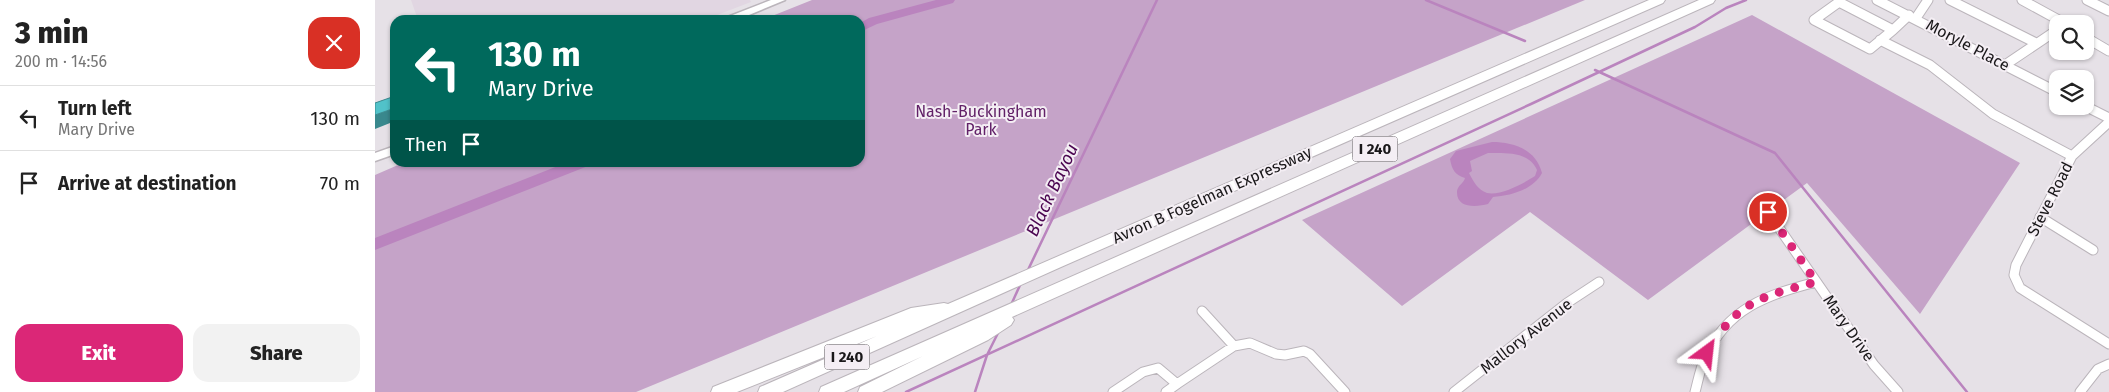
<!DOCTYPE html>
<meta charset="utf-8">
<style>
:root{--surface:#fff;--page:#f2f2f2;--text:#222;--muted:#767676;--line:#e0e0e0;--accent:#db2777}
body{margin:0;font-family:"Fira Sans",sans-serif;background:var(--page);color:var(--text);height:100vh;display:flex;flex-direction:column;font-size:19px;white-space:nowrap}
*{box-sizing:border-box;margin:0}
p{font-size:16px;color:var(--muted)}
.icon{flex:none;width:28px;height:28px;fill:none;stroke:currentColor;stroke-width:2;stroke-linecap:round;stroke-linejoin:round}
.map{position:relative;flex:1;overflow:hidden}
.sheet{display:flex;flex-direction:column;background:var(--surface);width:375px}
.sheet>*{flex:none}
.hud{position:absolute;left:15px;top:15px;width:475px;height:152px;border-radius:15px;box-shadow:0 1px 4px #0004;background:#00695c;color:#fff;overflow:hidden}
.fabs{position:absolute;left:1674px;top:15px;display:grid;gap:10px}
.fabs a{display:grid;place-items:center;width:45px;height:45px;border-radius:10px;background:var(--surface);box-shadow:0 1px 4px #0004;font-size:25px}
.pin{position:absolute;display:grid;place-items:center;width:42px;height:42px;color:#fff;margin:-21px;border:2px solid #fff;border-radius:50%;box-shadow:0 1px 5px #0007}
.me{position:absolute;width:55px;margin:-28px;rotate:30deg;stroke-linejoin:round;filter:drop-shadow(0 0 4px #0008)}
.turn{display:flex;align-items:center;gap:18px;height:105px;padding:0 15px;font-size:22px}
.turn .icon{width:65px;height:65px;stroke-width:2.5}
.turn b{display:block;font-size:35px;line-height:42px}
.then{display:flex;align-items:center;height:48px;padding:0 15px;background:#0003;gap:10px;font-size:19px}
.round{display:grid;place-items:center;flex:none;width:52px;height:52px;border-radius:15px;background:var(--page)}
.head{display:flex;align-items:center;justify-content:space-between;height:85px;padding:0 15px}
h1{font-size:30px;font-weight:800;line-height:38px}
.cta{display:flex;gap:10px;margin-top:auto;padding:10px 15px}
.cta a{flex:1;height:58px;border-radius:15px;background:var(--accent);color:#fff;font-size:20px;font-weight:800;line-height:58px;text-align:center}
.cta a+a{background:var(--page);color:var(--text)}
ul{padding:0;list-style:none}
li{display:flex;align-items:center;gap:15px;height:65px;padding:0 15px;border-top:1px solid var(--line)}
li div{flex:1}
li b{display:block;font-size:19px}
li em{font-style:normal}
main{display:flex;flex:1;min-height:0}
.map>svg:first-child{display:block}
.built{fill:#e1d6e2}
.green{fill:#c5a3c8}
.water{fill:#ba84be;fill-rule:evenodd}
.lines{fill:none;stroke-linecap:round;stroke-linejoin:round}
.stream{stroke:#ba84be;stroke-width:2.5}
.river{fill:#ba84be;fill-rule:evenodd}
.minor-casing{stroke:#bbb5bb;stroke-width:11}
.major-casing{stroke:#bbb5bb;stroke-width:3}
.highway-casing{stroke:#bbb5bb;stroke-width:2}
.minor{stroke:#fff;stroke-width:9}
.major{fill:#fff;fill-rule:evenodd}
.highway{fill:#fff;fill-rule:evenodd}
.shaded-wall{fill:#39888d}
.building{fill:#51c2c9;stroke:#39888d}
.route{stroke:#db2777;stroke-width:9;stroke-dasharray:0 16.2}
.labels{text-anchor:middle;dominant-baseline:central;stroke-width:4;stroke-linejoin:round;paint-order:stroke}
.shield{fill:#f4eef4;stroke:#5b585b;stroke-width:1}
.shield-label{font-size:15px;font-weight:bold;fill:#1a181a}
.street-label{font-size:16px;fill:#1a181a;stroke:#f4eef4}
.park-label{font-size:16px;fill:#622168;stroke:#f4eef4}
.water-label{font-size:18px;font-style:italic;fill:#4b0651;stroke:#f4eef4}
</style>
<main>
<section class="sheet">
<div class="head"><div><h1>3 min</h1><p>200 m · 14:56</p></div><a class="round" style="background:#d93025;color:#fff"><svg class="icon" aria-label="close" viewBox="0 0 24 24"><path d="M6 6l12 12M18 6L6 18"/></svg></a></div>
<ul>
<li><svg class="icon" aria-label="left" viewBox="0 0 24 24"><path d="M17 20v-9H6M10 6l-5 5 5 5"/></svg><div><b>Turn left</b><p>Mary Drive</p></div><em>130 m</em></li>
<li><svg class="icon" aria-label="arrive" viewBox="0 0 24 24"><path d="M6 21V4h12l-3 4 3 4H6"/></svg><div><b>Arrive at destination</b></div><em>70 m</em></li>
</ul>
<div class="cta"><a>Exit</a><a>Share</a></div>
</section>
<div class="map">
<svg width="1734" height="392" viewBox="0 0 1734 392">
<rect width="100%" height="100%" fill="#e6e1e7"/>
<!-- built -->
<path class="built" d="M 36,0 L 375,0 L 376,2 L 329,20 L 43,20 Z"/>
<!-- green -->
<path class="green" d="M 437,0 L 1210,0 L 261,392 L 0,392 L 0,175 L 30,162 L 485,162 L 485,20 L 387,20 Z
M 1377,15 L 1645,163 L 1545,314 L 1432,183 L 1273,300 L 1155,212 L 1027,306 L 927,220 Z"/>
<!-- water -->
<path class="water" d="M 1117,142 C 1138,142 1161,149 1167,173 C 1158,190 1135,196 1118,197 L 1113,204 C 1102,207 1081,209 1082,191 C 1083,185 1089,183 1090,178 C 1080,175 1077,170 1075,159 L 1081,151 ZM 1113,153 C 1130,153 1154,151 1162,170 L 1160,176 C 1149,183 1126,196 1112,193 C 1103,190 1098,181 1094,173 L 1097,171 L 1095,161 Z"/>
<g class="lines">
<!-- stream -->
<path class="stream" d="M 1051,0 L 1150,41
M 1220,70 L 1400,153 L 1592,392
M 652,272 L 782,0
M 636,305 L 646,283
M 531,392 L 1156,104 L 1320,27 L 1351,8 L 1371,0
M 600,392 L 612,355 L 623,333"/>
<!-- river -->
<path class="river" d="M 561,0 L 580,0 L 578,3 L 502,24 L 485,32 L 485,23 L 494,18 Z
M 193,162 L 214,162 L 213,166 L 0,250 L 0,238 Z"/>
<defs>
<path id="minor" d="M 1502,0 L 1682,92
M 1575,0 L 1661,43
M 1647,0 L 1691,24
M 1712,0 L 1734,11
M 1464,2 L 1518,30 L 1495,49 L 1439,20 Z
M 1541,18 L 1553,0
M 1518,30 L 1534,15
M 1710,37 L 1734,51
M 1505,40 L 1555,65 L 1618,114 L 1697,156
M 1630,65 L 1682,30
M 1710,106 L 1734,118
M 1734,122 L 1697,156 L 1641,265 L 1639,275 L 1645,288 L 1734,344
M 1393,212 L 1499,365 L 1523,392
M 1665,217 L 1718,250
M 827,311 L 859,346 L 875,343 L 901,354 L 910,355 L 929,351 L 935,354 L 970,392
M 802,384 L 859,346
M 738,392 L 768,372 L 783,368 L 802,384 L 791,392
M 1079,392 L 1192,303 L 1224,282
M 1320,392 C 1323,381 1325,369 1330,358 C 1352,308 1392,295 1441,282
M 1705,392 L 1723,369 L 1734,364"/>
<path id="major" d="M 396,0 L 410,0 L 362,20 L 348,20 L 350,18 Z
M 20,146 L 20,154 L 0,161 L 0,153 Z"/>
<path id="highway" d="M 1274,0 L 1290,0 L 1288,3 L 686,267 L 408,392 L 383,392 L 385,387 L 502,336 L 362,392 L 336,392 L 338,387 L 536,308 L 569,303 L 573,304 Z
M 1324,0 L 1340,0 L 1338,3 L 637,317 L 639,320 L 636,325 L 613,340 L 507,392 L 483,392 L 485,387 L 548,356 L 469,392 L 444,392 L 446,387 Z"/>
</defs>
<!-- minor casing -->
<use href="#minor" class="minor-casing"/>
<!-- major casing -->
<use href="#major" class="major-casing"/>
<!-- highway casing -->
<use href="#highway" class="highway-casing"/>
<!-- minor -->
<use href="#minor" class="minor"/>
<!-- major -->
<use href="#major" class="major"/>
<!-- highway -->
<use href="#highway" class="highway"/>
</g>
<!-- shaded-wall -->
<path class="shaded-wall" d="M 20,108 L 20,121 L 0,129 L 0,115 Z"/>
<!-- building -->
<path class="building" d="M 20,96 L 20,108 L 0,115 L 0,103 Z"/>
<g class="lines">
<!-- route -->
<path class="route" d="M 1332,353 C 1361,302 1387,296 1441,282 L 1393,212"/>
</g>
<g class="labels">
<!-- shield labels -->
<g class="shield">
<rect x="977.5" y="136.5" width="45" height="25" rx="4"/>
<rect x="449.5" y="344.5" width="45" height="25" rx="4"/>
</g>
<g class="shield-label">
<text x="1000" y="149">I 240</text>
<text x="472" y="357">I 240</text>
</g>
<!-- street labels -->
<g class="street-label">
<text transform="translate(1593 45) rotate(28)">Moryle Place</text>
<text transform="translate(837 195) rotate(-24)">Avron B Fogelman Expressway</text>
<text transform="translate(1675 199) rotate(-63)">Steve Road</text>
<text transform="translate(1474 328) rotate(55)">Mary Drive</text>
<text transform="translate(1151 336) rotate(-38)">Mallory Avenue</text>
</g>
<!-- park labels -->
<g class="park-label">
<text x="606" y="111">Nash-Buckingham<tspan x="606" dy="18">Park</tspan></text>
</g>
<!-- water labels -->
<g class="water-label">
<text transform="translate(677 190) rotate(-65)">Black Bayou</text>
</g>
</g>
</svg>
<div class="fabs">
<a><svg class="icon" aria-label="search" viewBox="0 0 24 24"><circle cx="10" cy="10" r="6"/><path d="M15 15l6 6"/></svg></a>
<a><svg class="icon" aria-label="layers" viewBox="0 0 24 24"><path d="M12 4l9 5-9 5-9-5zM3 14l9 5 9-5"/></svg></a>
</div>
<div class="pin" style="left:1393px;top:212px;background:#d93025"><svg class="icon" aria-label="arrive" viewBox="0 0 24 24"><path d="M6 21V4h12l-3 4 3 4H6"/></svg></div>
<svg class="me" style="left:1332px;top:353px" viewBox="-20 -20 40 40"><path d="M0-17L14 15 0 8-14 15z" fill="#db2777" stroke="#fff" stroke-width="4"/></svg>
<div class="hud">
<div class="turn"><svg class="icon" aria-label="left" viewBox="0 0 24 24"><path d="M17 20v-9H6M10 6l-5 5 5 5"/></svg><div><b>130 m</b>Mary Drive</div></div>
<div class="then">Then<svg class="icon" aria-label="arrive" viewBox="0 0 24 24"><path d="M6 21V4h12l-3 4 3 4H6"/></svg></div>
</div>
</div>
</main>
